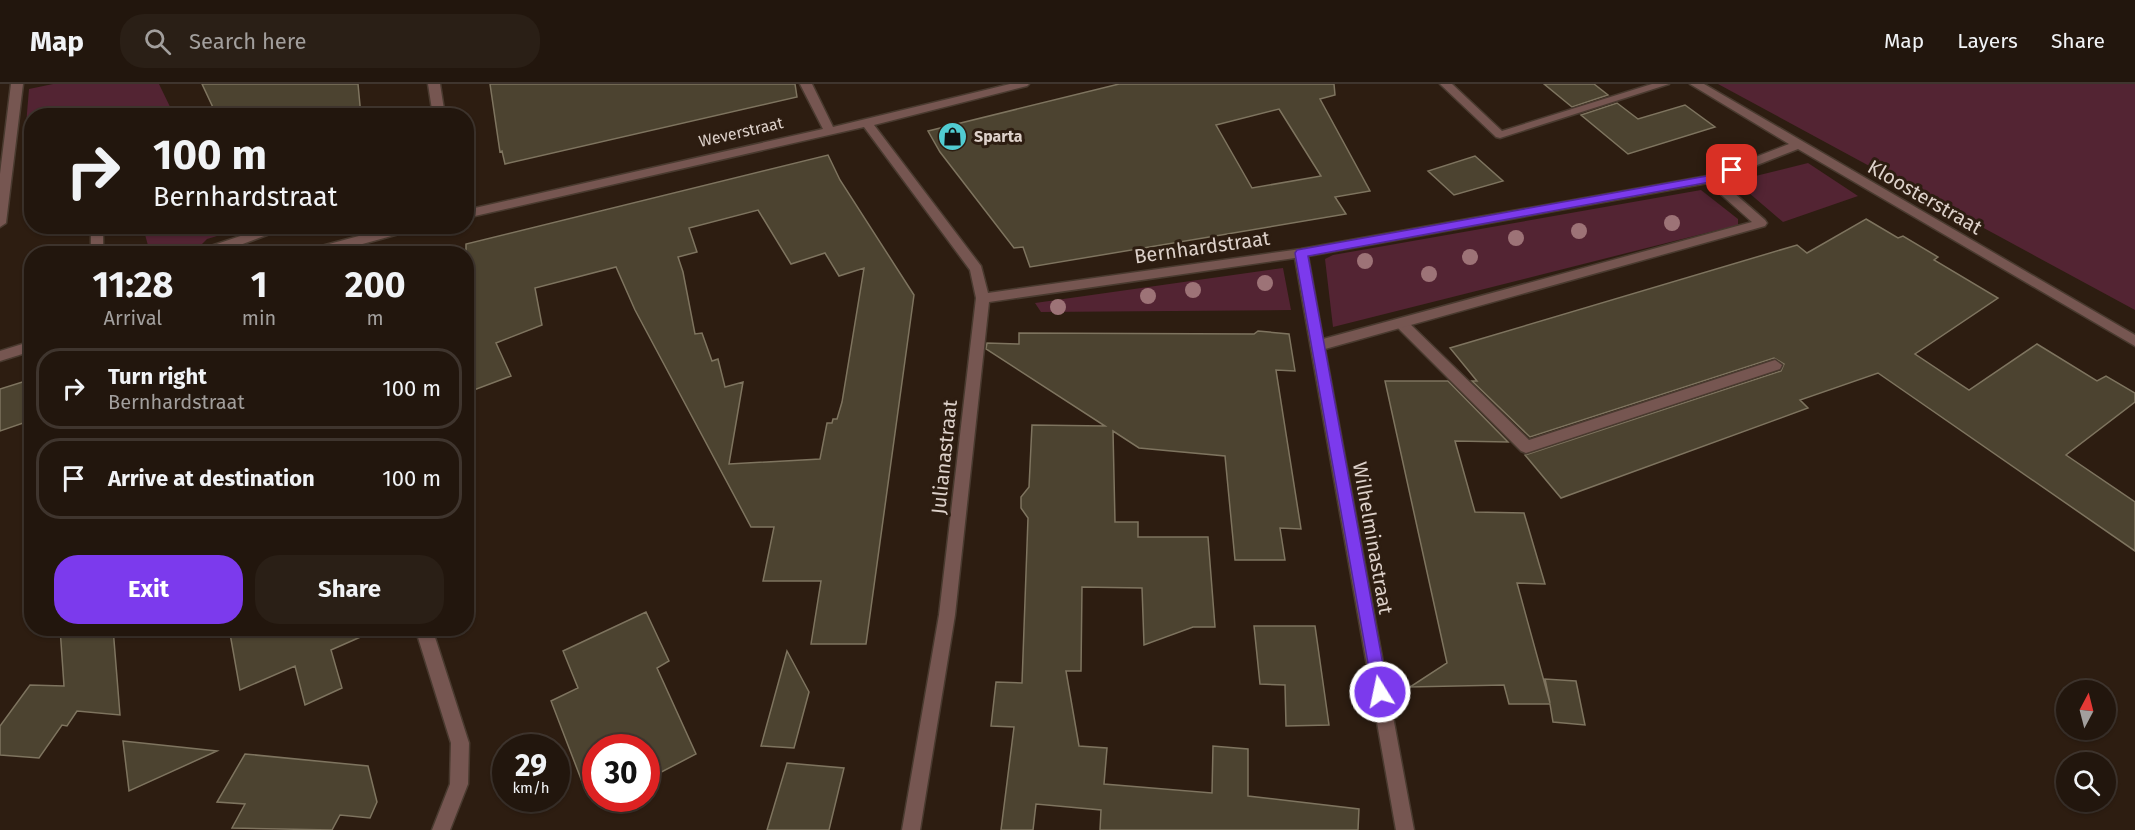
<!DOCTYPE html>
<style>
:root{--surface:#22160d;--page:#2a1f16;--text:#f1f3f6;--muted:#a29f9d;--line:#3f352e;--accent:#7c3aed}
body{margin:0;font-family:"Fira Sans",sans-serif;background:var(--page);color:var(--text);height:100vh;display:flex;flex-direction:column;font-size:22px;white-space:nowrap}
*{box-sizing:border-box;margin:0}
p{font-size:20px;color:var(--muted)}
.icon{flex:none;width:33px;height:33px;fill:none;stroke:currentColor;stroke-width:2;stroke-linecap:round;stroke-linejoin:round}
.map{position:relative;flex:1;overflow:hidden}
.details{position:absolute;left:24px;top:162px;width:450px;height:390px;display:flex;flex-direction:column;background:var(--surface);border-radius:24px;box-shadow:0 2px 4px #0004,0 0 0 2px var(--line)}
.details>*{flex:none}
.guide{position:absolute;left:24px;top:24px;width:450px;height:126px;border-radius:24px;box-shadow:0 2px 4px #0004,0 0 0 2px var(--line);background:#22160d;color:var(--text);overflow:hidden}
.needle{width:39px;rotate:7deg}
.buttons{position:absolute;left:2056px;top:596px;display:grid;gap:12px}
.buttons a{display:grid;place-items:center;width:60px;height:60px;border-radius:50%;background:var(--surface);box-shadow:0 2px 4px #0004,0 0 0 2px var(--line);font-size:30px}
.speed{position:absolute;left:492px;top:650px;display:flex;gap:12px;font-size:30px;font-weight:700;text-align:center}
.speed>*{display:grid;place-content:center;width:78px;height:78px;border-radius:50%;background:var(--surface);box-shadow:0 2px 4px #0004,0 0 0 2px var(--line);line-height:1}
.speed small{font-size:15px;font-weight:400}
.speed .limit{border:9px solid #d22;background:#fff;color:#111}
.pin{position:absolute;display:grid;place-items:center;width:51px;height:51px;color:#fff;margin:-26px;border-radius:12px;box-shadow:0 3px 9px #0006}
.me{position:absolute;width:66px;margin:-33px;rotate:350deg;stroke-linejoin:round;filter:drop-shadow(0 0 4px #0008)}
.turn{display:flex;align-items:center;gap:21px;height:126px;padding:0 30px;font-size:27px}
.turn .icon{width:78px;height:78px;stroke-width:2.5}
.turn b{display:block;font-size:42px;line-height:51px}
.eta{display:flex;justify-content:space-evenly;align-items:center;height:102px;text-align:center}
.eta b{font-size:36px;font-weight:700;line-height:42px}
.button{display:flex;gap:12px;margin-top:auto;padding:12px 30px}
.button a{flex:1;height:69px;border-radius:24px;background:var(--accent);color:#fff;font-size:24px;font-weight:700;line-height:69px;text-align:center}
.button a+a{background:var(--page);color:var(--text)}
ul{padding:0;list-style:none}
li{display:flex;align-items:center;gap:18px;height:81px;margin:0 12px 9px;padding:0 18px;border:3px solid var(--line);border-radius:24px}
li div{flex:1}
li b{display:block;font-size:22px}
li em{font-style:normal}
header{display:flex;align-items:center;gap:36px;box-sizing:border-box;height:84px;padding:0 30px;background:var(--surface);border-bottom:2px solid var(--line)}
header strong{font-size:28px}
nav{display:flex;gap:33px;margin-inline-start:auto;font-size:21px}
.search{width:420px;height:54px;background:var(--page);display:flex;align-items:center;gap:15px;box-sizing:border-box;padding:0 21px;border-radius:24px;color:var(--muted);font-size:22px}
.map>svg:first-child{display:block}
.green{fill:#532433}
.building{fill:#4c4330;stroke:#7e745f;stroke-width:1.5;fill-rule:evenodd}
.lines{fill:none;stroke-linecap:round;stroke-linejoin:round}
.lane-casing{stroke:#493a2f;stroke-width:3}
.street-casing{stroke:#493a2f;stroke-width:3}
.lane{fill:#765651;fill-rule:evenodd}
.street{fill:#765651;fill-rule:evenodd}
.tree{fill:#9d7377}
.route{fill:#7c3aed;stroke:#51269a;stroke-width:1.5}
.labels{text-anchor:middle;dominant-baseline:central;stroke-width:6;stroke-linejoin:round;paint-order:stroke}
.far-street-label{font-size:16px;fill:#ddd1ca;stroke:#2d1d11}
.far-poi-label{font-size:16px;font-weight:bold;fill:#ddd1ca;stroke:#2d1d11;text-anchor:start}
.street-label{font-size:20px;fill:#ddd1ca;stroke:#2d1d11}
</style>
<header>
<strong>Map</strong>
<div class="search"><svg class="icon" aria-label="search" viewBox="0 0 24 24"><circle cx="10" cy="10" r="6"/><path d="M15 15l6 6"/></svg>Search here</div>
<nav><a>Map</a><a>Layers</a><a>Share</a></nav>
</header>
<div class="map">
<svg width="2135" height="746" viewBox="0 0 2135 746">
<rect width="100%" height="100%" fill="#2d1d11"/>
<!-- green -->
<path class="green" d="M 53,0 L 159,0 L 174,31 L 32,32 L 31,40 L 26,41 L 29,5 Z
M 1718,0 L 2135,0 L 2135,226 Z
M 1808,79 L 1858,112 L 1783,138 L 1735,97 Z
M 1701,106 L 1738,135 L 1738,141 L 1333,243 L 1325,175 L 1333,171 Z
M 143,143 L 143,142 L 247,143 L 207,155 L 197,165 L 185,169 L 150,169 Z
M 1283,184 L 1291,226 L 1041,228 L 1035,219 Z"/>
<!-- building -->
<path class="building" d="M 202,0 L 358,0 L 361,32 L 217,32 Z
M 490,0 L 795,0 L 797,13 L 505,80 L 502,67 L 500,68 Z
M 1119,0 L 1334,0 L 1335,11 L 1320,15 L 1370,107 L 1335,113 L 1346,130 L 1030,183 L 1023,163 L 1014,164 L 940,68 L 928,47 ZM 1279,25 L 1321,92 L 1252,104 L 1216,41 Z
M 1544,0 L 1594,0 L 1608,11 L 1572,23 Z
M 1617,19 L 1638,35 L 1685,21 L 1715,43 L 1628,70 L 1581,31 Z
M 828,71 L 840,96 L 914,211 L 866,560 L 811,560 L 821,497 L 763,497 L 774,443 L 751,443 L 635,226 L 616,183 L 535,204 L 542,241 L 496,259 L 511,292 L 466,309 L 466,160 ZM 758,126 L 791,180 L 825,169 L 839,192 L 864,184 L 842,318 L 837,335 L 833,335 L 832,339 L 827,339 L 820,375 L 729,380 L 743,298 L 725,303 L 718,275 L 712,277 L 702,249 L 695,250 L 683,188 L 678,173 L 697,168 L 689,144 Z
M 1475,72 L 1503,97 L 1454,111 L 1428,87 Z
M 1866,135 L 1898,154 L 1903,152 L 1938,173 L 1934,176 L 1998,214 L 1915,270 L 1969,306 L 2037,260 L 2097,297 L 2106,292 L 2135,309 L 2135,318 L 2066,371 L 2135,418 L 2135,467 L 1878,289 L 1800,316 L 1808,324 L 1561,414 L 1525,371 L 1781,287 L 1784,280 L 1774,274 L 1530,353 L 1472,297 L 1477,297 L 1450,264 L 1797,161 L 1807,169 Z
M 1258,247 L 1289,250 L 1295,287 L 1276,286 L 1301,445 L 1280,444 L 1285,476 L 1235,476 L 1225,372 L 1139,364 L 1113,347 L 1115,438 L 1138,438 L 1138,453 L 1208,453 L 1215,543 L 1193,543 L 1144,561 L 1142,504 L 1082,503 L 1081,587 L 1066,587 L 1079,662 L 1107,664 L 1104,700 L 1212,709 L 1213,662 L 1248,665 L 1248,712 L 1359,725 L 1358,746 L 1100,746 L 1101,726 L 1036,720 L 1033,746 L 1001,746 L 1014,643 L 991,642 L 996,598 L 1022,599 L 1028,434 L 1021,424 L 1021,413 L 1029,403 L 1032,341 L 1105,342 L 986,265 L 987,259 L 1019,260 L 1019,249 L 1254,250 Z
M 32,295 L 32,336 L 0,347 L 0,305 Z
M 1385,297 L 1448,297 L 1508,358 L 1455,357 L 1475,428 L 1524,429 L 1545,500 L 1517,499 L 1550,619 L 1545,595 L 1576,597 L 1585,641 L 1553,638 L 1550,620 L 1509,620 L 1504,601 L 1410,603 L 1447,579 Z
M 646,528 L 669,577 L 657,584 L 696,670 L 646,696 L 646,663 L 596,663 L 596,703 L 586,708 L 551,617 L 578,604 L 563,567 Z
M 1254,542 L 1315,542 L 1329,641 L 1286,642 L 1285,601 L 1260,600 Z
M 60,544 L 113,544 L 120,631 L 77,627 L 67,642 L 62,641 L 39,674 L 0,671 L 0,642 L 30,601 L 64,602 Z
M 229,544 L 381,544 L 331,566 L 342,604 L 305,621 L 295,582 L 240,606 Z
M 787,567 L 809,608 L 794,664 L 761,662 Z
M 123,657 L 217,667 L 129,707 Z
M 245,670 L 368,682 L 377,718 L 370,734 L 340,731 L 332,746 L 232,744 L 245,720 L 217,718 Z
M 787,679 L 844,684 L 829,746 L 767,746 Z"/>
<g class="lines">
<defs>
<path id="lane" d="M 1440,0 L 1452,0 L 1502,47 L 1652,0 L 1669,0 L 1500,54 L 1496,53 Z
M 91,142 L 103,142 L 103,170 L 91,170 Z
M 270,142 L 291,142 L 216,170 L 195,170 L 196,167 Z
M 353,142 L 368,142 L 377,152 L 371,156 Z
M 1402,235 L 1407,237 L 1529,356 L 1775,276 L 1782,281 L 1780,285 L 1526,369 L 1521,367 L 1397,243 L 1395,240 L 1397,237 Z"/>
<path id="street" d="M 11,0 L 23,0 L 6,139 L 0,143 L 0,90 Z
M 428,0 L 440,0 L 445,32 L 433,32 Z
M 800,0 L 812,0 L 833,43 L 1010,0 L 1029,0 L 1027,2 L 874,41 L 981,182 L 988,209 L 1301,165 L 1707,92 L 1789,60 L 1690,0 L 1704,0 L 2135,251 L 2135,262 L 1798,65 L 1719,96 L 1765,136 L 1767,139 L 1765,142 L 1325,265 L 1414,746 L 1396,746 L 1295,174 L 989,218 L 955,531 L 920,746 L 902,746 L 939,531 L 976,214 L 970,186 L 864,43 L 466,134 L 466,126 L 823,45 ZM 1708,99 L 1752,138 L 1323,255 L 1308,172 Z
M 396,142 L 419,142 L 417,145 L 326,170 L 302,170 L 303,167 Z
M 32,257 L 32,267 L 0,277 L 0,267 Z
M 415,544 L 432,544 L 469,659 L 468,700 L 450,746 L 432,746 L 450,700 L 451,659 Z"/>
</defs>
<!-- lane casing -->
<use href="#lane" class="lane-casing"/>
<!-- street casing -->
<use href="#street" class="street-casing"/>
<!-- lane -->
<use href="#lane" class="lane"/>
<!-- street -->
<use href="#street" class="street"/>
</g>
<!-- trees -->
<g class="tree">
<circle cx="1672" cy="139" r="8"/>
<circle cx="1579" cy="147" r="8"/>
<circle cx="1516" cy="154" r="8"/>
<circle cx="1470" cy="173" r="8"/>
<circle cx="1365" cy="177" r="8"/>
<circle cx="1429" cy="190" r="8"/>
<circle cx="1265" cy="199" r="8"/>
<circle cx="1193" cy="206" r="8"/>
<circle cx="1148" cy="212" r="8"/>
<circle cx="1058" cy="223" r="8"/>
</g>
<!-- route -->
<path class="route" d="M 1732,83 L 1737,86 L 1736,88 L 1710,98 L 1308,172 L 1388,608 L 1385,613 L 1380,615 L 1374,613 L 1295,169 L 1297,166 L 1707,92 Z"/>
<!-- icons -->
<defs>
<symbol id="shop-disc" viewBox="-11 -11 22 22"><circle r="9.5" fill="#51ccd2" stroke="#2d1d11"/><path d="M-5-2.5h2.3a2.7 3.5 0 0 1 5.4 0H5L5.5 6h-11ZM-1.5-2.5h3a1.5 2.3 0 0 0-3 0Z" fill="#111"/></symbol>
</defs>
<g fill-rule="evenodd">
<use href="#shop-disc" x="936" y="36" width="33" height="33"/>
</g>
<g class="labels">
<!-- far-street labels -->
<g class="far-street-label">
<text transform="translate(741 48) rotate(-13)">Weverstraat</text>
</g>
<!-- far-poi labels -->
<g class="far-poi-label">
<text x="974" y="52">Sparta</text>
</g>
<!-- street labels -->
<g class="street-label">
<text transform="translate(1925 113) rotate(30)">Kloosterstraat</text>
<text transform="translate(1202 163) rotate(-8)">Bernhardstraat</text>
<text transform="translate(944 373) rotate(-84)">Julianastraat</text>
<text transform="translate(1373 454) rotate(80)">Wilhelminastraat</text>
</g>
</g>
</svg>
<div class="buttons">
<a><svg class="needle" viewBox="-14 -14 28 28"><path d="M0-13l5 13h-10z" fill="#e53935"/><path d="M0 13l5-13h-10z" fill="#a29f9d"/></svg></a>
<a><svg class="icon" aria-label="search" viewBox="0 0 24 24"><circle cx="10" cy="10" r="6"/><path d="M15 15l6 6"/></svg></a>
</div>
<div class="speed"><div>29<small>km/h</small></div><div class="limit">30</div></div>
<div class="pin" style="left:1732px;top:86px;background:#d93025"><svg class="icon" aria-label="arrive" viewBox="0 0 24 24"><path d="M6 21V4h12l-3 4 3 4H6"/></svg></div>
<svg class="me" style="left:1380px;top:608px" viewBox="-20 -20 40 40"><circle r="17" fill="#7c3aed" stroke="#fff" stroke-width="3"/><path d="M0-11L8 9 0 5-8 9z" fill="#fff"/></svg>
<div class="guide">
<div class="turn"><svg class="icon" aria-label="right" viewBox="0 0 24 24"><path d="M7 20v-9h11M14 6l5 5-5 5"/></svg><div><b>100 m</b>Bernhardstraat</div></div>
</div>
<section class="details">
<div class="eta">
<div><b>11:28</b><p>Arrival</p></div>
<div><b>1</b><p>min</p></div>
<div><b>200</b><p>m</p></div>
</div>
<ul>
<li><svg class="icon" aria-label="right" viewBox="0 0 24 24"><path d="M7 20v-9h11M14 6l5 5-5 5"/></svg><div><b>Turn right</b><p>Bernhardstraat</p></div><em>100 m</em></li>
<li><svg class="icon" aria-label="arrive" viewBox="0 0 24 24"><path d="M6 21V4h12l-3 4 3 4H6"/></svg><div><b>Arrive at destination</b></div><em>100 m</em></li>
</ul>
<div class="button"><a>Exit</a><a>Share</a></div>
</section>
</div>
